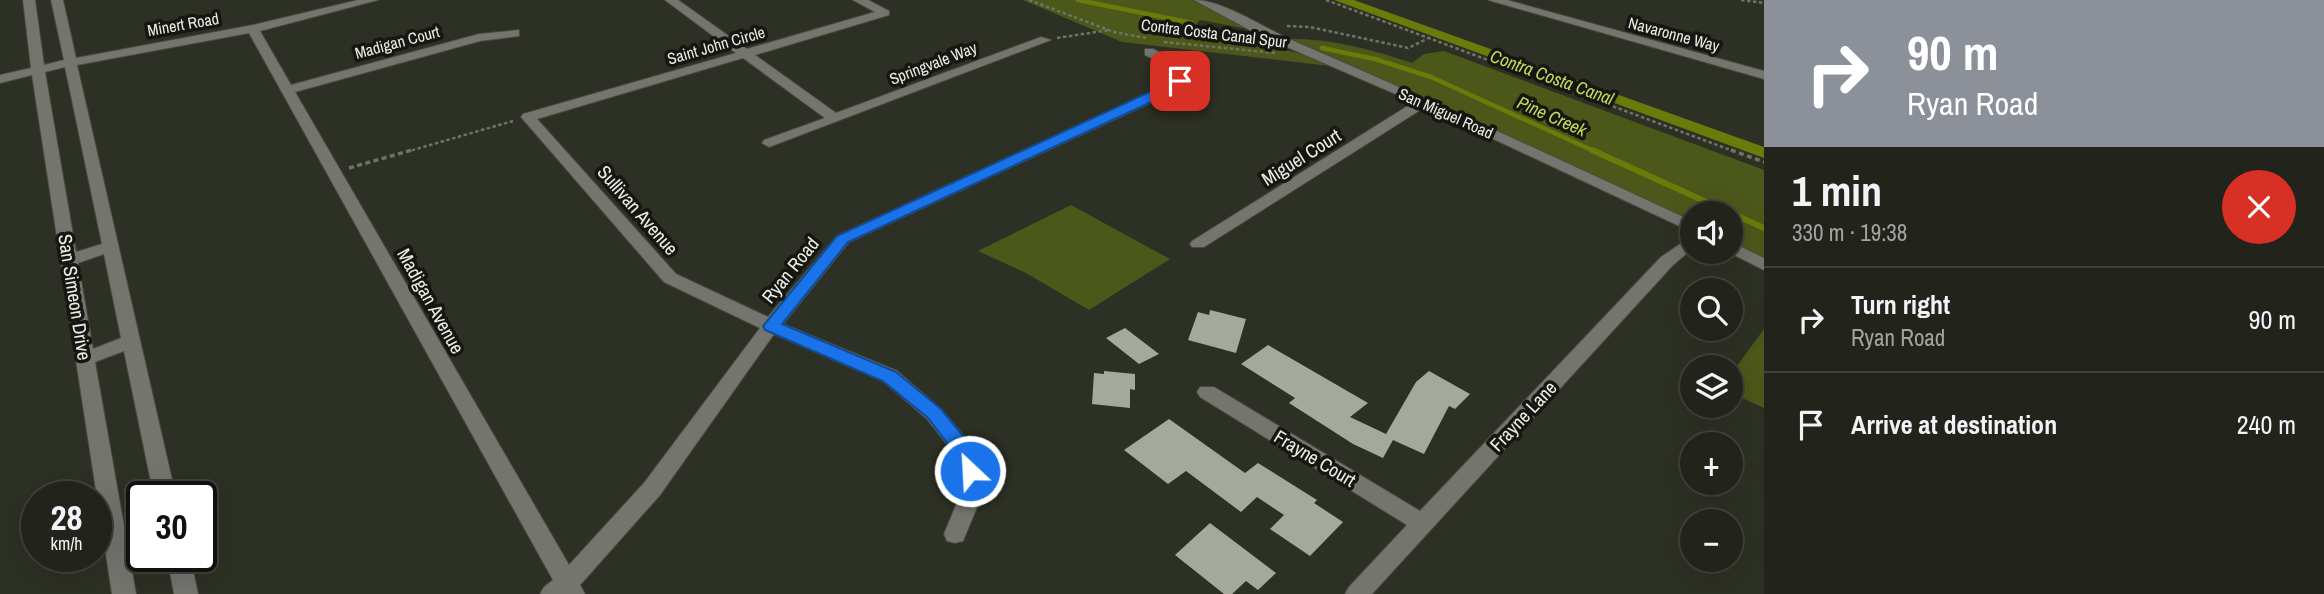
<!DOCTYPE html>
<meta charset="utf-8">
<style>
:root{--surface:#22241b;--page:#2a2c24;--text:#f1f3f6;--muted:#a2a4a3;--line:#3f413a}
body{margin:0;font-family:"Archivo Narrow",sans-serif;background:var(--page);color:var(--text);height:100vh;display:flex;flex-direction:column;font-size:26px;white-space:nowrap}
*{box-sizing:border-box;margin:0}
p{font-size:23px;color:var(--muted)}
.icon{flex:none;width:38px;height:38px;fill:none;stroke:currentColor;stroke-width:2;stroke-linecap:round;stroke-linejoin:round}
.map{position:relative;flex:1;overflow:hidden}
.panel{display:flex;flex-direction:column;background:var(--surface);width:560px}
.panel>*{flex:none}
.guide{background:#8c9099;color:#fff;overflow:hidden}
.tools{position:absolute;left:1680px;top:201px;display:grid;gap:14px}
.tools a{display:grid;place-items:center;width:63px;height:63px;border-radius:50%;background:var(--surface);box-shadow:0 7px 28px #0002,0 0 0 2px var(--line);font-size:35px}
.speed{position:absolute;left:21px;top:481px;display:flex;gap:14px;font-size:35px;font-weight:700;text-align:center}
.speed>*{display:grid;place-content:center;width:91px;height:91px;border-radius:50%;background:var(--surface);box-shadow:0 7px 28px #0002,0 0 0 2px var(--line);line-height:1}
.speed small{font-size:18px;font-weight:400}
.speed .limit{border:4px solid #111;border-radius:10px;background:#fff;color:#111}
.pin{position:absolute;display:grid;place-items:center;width:60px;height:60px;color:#fff;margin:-30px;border-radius:14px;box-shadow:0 4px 10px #0006}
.me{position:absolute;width:77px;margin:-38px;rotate:335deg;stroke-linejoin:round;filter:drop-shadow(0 0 5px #0008)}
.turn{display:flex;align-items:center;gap:24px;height:147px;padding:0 28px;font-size:32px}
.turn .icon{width:91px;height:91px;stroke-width:2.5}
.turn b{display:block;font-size:49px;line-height:60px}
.round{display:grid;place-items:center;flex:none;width:74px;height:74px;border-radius:37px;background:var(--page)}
.summary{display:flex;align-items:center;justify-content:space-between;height:119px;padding:0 28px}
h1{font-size:42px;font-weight:800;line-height:52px}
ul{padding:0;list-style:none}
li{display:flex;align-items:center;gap:21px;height:105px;padding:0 28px;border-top:2px solid var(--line)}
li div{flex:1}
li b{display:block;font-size:26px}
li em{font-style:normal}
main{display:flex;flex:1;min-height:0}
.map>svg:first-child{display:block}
.green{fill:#4c571a}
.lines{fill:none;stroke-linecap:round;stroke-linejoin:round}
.stream-far1{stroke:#6b7b09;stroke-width:4.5}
.stream{stroke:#6b7b09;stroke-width:6}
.canal{fill:#6b7b09;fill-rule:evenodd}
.building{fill:#a5a99b}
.minor-casing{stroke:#484b3f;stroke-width:2}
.path-far1{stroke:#6f7267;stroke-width:2.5;stroke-dasharray:3.5 2.5;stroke-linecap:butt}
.path{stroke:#6f7267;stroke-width:3.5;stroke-dasharray:5 3.5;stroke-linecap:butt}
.minor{fill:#74756f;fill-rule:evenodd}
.route{fill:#1a73e8;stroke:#114b97;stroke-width:2}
.labels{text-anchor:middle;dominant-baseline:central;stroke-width:7;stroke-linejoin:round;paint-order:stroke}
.far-street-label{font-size:16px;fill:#eceee6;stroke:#161712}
.far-water-label{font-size:18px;font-style:italic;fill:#c4dc5b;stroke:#161712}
.street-label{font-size:19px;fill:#eceee6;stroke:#161712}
</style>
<main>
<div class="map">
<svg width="1764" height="594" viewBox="0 0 1764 594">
<rect width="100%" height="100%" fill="#2d3024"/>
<!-- green -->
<path class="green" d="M 1023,0 L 1200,0 L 1263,32 L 1200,20 L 1190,31 L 1314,56 L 1278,39 C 1325,37 1367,48 1412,63 L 1424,54 L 1444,51 L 1764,170 L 1764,265 L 1731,247 L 1731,214 L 1692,214 L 1692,227 L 1424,102 L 1339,67 L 1122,42 Z
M 1071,205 L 1157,252 L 1170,259 L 1089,310 L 1026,273 L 978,251 Z
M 1764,329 L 1764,408 L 1731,393 L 1731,374 Z"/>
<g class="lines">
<!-- stream-far1 -->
<path class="stream-far1" d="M 1078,0 L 1192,23
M 1322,48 L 1375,59 L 1431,77 L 1596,152"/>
<!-- stream -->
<path class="stream" d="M 1592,150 L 1764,228"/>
<!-- canal -->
<path class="canal" d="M 1334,0 L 1354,0 L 1764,147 L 1764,158 Z"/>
</g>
<!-- building -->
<path class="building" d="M 1210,310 L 1246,319 L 1236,353 L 1188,340 L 1198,312 L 1209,315 Z
M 1125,328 L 1159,354 L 1139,364 L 1106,338 Z
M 1268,345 L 1368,403 L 1350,417 L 1386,434 L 1416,382 L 1429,371 L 1470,394 L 1455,409 L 1449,406 L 1424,454 L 1393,440 L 1383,458 L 1353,444 L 1289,403 L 1295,398 L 1241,364 Z
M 1104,371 L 1135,374 L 1135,390 L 1130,389 L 1130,408 L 1092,404 L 1094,373 L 1104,374 Z
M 1169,419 L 1245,473 L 1258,463 L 1317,500 L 1314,503 L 1343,522 L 1310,556 L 1270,529 L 1284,515 L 1257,497 L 1241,512 L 1186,471 L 1168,484 L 1124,450 Z
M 1210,523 L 1276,573 L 1258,590 L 1246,581 L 1232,594 L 1224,594 L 1175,555 Z"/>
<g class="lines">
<defs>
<path id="minor" d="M 23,0 L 35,0 L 44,65 L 64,60 L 51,0 L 63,0 L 76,58 L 253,25 L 358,0 L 378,0 L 260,31 L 291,85 L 479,34 L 519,30 L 519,36 L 480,41 L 295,92 L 569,565 L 644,483 L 760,328 L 664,282 L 521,117 L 523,114 L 736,53 L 665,0 L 678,0 L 747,49 L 875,12 L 853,0 L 868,0 L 889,11 L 889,15 L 755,55 L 836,113 L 1041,37 L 1051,40 L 769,147 L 762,143 L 764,140 L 825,118 L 743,58 L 537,119 L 676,274 L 768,317 L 837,236 L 1164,86 L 1183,73 L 1145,55 L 1145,49 L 1153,49 L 1198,73 L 1174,92 L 849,242 L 783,324 L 897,371 L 941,409 L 973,447 L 985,488 L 963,541 L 955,543 L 947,541 L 944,534 L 963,488 L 956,456 L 927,419 L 883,381 L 774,334 L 660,495 L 580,585 L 585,594 L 540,594 L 544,587 L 553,580 L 249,33 L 77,65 L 176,497 L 154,497 L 124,351 L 95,362 L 136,594 L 112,594 L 32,75 L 0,83 L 0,75 L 31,68 ZM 65,67 L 102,244 L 76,252 L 45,72 ZM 104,254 L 121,338 L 93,349 L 78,263 Z
M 1194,0 C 1224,0 1267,30 1296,42 C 1429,99 1561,160 1692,221 L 1692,232 L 1425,107 L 1204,247 L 1192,247 L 1190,244 L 1192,241 L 1414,102 L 1259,35 Z
M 1488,0 L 1507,0 L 1764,71 L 1764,79 Z
M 1692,236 L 1692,249 L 1673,265 L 1372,594 L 1345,594 L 1349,587 L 1407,525 L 1200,397 L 1197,392 L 1200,387 L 1214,387 L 1420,511 L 1661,257 Z
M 1731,242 L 1764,258 L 1764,270 L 1728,252 L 1731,252 Z
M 167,556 L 190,556 L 198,594 L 174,594 Z"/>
</defs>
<!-- minor casing -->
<use href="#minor" class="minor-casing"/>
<!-- path-far1 -->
<path class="path-far1" d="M 1029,0 L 1114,32 L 1146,38
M 1326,0 L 1736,152
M 1741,0 L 1764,3
M 1287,26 L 1310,27 L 1408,48 L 1427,39
M 1057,38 L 1109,30
M 1164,42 L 1275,53
M 406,152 L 513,121"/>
<!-- path -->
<path class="path" d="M 1731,150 L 1764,162
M 349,168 L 412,150"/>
<!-- minor -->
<use href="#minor" class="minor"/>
</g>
<!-- route -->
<path class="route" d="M 1180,78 L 1186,81 L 1173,92 L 848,242 L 782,324 L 896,372 L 941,409 L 973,448 L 980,471 L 977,476 L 970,478 L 964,476 L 957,456 L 928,418 L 883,381 L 765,330 L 763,326 L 837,236 Z"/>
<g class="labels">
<!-- far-street labels -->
<g class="far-street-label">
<text transform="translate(183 24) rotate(-10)">Minert Road</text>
<text transform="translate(1214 33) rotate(7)">Contra Costa Canal Spur</text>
<text transform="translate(1674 34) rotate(15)">Navaronne Way</text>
<text transform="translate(397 42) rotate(-15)">Madigan Court</text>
<text transform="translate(716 45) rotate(-16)">Saint John Circle</text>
<text transform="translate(933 63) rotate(-21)">Springvale Way</text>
<text transform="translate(1446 113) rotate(24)">San Miguel Road</text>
</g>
<!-- far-water labels -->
<g class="far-water-label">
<text transform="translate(1552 77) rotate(20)">Contra Costa Canal</text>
<text transform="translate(1552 116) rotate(24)">Pine Creek</text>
</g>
<!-- street labels -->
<g class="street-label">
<text transform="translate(1301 157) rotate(-32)">Miguel Court</text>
<text transform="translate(638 210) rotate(49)">Sullivan Avenue</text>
<text transform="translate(790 270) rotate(-51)">Ryan Road</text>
<text transform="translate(75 297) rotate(81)">San Simeon Drive</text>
<text transform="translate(431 301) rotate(61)">Madigan Avenue</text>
<text transform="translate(1523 416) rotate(-47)">Frayne Lane</text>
<text transform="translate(1315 458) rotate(31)">Frayne Court</text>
</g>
</g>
</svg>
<div class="tools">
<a><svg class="icon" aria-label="sound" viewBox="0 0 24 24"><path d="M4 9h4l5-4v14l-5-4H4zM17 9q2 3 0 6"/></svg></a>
<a><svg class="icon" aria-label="search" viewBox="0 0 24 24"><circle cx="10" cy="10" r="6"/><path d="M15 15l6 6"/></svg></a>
<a><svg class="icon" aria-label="layers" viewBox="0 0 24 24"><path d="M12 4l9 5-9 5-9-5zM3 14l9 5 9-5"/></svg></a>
<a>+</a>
<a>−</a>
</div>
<div class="speed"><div>28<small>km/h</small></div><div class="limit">30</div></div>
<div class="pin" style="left:1180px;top:81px;background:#d93025"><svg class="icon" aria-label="arrive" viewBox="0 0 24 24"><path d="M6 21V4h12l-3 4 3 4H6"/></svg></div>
<svg class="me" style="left:970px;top:471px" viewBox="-20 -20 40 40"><circle r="17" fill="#1a73e8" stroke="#fff" stroke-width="3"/><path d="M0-11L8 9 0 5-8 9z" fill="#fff"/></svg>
</div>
<section class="panel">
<div class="guide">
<div class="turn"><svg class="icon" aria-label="right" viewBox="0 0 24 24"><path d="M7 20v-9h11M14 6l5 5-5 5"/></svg><div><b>90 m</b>Ryan Road</div></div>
</div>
<div class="summary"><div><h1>1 min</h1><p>330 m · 19:38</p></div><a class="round" style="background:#d93025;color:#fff"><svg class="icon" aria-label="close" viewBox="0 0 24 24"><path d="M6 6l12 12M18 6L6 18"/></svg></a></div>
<ul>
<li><svg class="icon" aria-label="right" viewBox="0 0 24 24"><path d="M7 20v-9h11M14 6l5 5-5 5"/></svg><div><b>Turn right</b><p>Ryan Road</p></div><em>90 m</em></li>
<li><svg class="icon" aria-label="arrive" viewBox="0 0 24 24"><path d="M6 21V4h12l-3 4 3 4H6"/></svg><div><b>Arrive at destination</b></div><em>240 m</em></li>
</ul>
</section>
</main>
